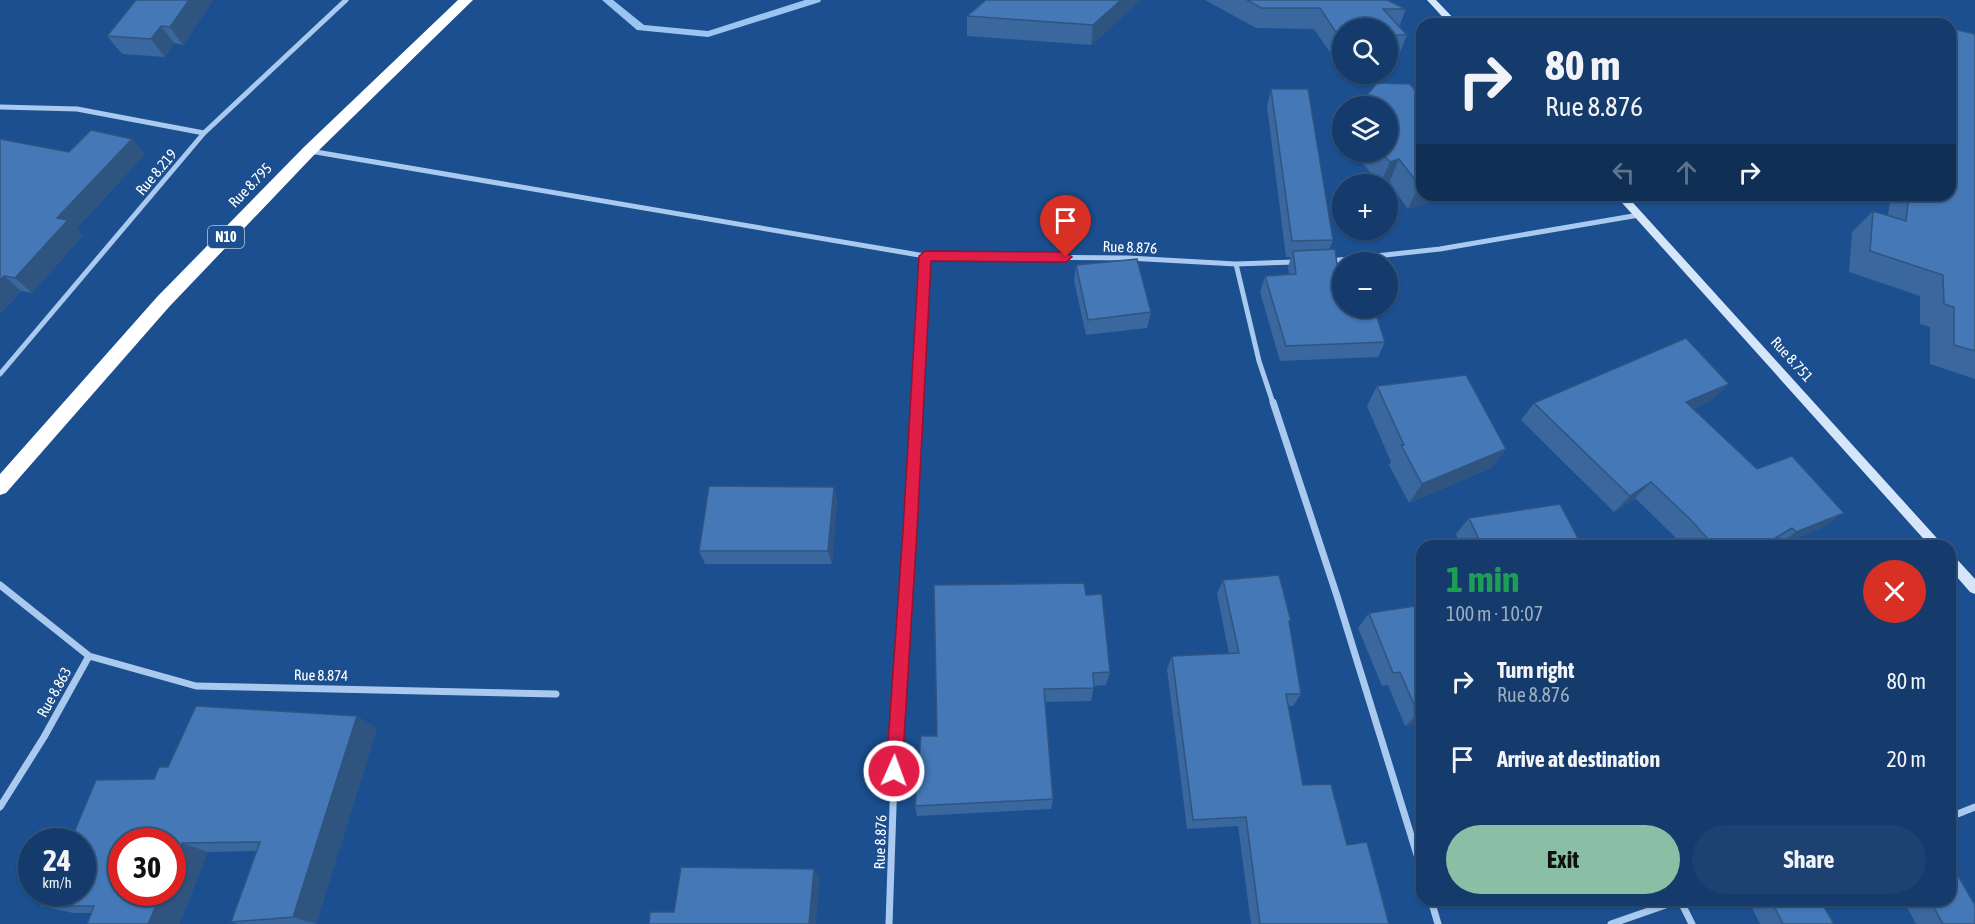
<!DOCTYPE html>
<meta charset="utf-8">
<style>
:root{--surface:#143b6b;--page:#1d4271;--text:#f1f3f6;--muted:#9dadc1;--line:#33557e;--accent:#8abfa5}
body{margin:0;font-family:"Asap Condensed",sans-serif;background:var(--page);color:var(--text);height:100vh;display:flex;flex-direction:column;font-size:22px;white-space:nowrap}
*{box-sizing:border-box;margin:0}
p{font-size:20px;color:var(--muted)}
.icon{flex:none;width:33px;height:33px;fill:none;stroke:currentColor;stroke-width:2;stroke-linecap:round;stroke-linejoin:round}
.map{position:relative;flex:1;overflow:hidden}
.drawer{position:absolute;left:1416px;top:540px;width:540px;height:366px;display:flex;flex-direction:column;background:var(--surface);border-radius:18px;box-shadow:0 2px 4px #0004,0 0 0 2px var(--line)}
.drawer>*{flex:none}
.guide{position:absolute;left:1416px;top:18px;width:540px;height:183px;border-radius:18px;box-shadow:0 2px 4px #0004,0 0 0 2px var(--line);background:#143b6b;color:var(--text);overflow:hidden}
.fabs{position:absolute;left:1332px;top:18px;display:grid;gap:12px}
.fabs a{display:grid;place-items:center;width:66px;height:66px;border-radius:50%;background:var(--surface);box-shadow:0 2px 4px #0004,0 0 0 2px var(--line);font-size:30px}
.speed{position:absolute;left:18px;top:828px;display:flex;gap:12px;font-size:30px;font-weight:700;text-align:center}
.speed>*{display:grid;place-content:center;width:78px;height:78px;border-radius:50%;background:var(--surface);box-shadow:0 2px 4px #0004,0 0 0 2px var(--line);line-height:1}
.speed small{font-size:15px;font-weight:400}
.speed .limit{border:9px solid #d22;background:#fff;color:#111}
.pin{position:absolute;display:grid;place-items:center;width:51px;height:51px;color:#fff;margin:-62px -26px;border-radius:50% 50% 50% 0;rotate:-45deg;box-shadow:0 0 6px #0007}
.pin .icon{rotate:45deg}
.me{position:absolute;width:66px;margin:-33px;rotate:2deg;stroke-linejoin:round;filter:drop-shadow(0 0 4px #0008)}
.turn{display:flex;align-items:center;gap:21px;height:126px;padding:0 30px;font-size:27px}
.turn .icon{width:78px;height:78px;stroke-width:2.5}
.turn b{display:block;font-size:42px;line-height:51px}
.lanes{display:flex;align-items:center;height:57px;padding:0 30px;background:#0003;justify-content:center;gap:30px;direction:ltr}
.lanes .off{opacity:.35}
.round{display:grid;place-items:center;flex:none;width:63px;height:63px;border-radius:32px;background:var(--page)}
.overview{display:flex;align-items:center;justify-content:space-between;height:102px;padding:0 30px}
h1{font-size:36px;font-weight:700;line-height:45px;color:#1e9e55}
.cta{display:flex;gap:12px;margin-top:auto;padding:12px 30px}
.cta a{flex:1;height:69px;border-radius:36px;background:var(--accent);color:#111;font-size:24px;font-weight:700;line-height:69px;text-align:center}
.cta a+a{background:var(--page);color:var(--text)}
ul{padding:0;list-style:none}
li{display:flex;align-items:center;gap:18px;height:78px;padding:0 30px}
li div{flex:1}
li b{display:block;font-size:22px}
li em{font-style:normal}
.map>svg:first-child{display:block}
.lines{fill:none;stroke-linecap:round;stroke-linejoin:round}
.stream{fill:#9cc4f0;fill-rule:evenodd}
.street-far1{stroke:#a9c9ee;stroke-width:5}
.street{stroke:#a9c9ee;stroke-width:7}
.secondary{fill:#d6e6fa;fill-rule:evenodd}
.highway{fill:#fff;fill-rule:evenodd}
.wall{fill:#3a679d}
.shaded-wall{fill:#305480}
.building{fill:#4478b7;stroke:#305480;stroke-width:1.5}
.route{fill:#e11d48;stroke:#92132f;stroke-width:1.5}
.labels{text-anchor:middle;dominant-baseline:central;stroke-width:4.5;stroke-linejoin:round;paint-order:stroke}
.shield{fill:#1b4f8f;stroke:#bbcadd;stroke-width:1.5}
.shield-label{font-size:14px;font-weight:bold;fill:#fff}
.street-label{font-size:15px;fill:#fff;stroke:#1b4f8f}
</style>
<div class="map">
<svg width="1975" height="924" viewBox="0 0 1975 924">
<rect width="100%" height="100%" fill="#1b4f8f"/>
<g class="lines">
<!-- stream -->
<path class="stream" d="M 602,0 L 613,0 L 644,25 L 708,31 L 805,0 L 821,0 L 820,2 L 708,37 L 637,30 Z"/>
<!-- street-far1 -->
<path class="street-far1" d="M 0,107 L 77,109 L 204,133
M 310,151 L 925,256
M 1330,261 L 1440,249 L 1639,215
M 1236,264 L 1259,361 L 1273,403
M 0,374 L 204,133 L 346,0
M 917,403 L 925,256 L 1128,258 L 1236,264 L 1296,262"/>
<!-- street -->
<path class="street" d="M 1273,402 L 1337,596 L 1422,871
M 0,585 L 89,656 L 44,737 L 0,807
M 89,656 L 196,686 L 556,694
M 1950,817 L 1975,807
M 1431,900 L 1438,924
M 1680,900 L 1692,924
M 889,924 L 895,749 L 917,402
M 1611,924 L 1680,900"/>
<!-- secondary -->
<path class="secondary" d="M 1427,0 L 1436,0 L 1459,24 L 1449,24 Z
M 1615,195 L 1626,195 L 1944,546 L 1930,546 Z
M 1950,554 L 1954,556 L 1975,579 L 1975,594 L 1970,592 L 1950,569 Z"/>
<!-- highway -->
<path class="highway" d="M 458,0 L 473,0 L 314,155 L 169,307 L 6,493 L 0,495 L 0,474 L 157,297 L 304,147 Z"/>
</g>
<!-- wall -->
<path class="wall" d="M 213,0 L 183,45 L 174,43 L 165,57 L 122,54 L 107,36 Z
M 1141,0 L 1091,45 L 967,36 L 967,16 Z
M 1205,0 L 1387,0 L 1406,9 L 1399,27 L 1407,35 L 1399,55 L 1388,55 L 1388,28 L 1342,28 L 1342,54 L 1331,54 L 1314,29 L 1256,28 Z
M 1975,34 L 1975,379 L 1930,364 L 1930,327 L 1920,324 L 1920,296 L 1849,272 L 1852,232 L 1873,211 L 1888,215 L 1891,195 L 1950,195 Z
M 1410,84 L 1422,195 L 1408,209 L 1389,183 L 1379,184 L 1354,152 L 1388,152 Z
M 1271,89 L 1333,240 L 1329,250 L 1338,272 L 1385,342 L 1378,357 L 1280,361 L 1260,292 L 1265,276 L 1289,274 L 1288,267 L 1291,257 L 1286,257 L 1267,106 Z
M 0,139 L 69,152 L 145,154 L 76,229 L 83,235 L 32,293 L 21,291 L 0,314 Z
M 1076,265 L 1151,312 L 1147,328 L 1086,335 L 1074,281 Z
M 1377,386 L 1506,449 L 1491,468 L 1409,503 L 1389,465 L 1391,462 L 1367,406 Z
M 1711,401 L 1693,409 L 1822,528 L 1777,546 L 1774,546 L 1772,543 L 1767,546 L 1683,546 L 1673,535 L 1635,498 L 1614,512 L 1521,420 L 1534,403 Z
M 834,487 L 837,501 L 832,564 L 705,564 L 699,551 Z
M 1469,518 L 1582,546 L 1461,546 L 1456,534 Z
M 1223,580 L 1291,621 L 1289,624 L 1301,694 L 1293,706 L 1288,706 L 1303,785 L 1347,845 L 1389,924 L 1251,924 L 1238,826 L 1187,829 L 1167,669 L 1172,656 L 1229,654 L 1217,594 Z
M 1086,595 L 1110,672 L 1106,685 L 1094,686 L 1091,701 L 1045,702 L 1053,799 L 1051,809 L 917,816 L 915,806 L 937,736 Z
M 1422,605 L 1422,722 L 1405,726 L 1388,685 L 1382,686 L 1358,628 L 1369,613 Z
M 377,728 L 316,924 L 239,924 L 231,922 L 256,851 L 208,852 L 91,913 L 73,913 L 41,906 L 168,767 Z
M 1748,900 L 1820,900 L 1834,924 L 1760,924 Z
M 1903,900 L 1950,900 L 1975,924 L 1916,924 Z"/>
<!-- shaded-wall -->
<path class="shaded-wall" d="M 189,0 L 213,0 L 183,45 L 170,27 Z
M 1121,0 L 1141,0 L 1091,45 L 1093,25 Z
M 161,26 L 174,43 L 165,57 L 151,39 Z
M 132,139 L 145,154 L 76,229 L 83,235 L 32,293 L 15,278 L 57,218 Z
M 1399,159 L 1389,183 L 1380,184 L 1390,162 Z
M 1422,184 L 1422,195 L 1454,195 L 1408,209 L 1419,185 Z
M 4,276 L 21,291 L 0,314 L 0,280 Z
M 1729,384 L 1711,401 L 1669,419 L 1686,402 Z
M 1506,449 L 1491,468 L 1409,503 L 1422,484 Z
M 1651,482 L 1635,498 L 1614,512 L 1630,496 Z
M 834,487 L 837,501 L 832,564 L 828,551 Z
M 1844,513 L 1822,528 L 1776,546 L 1796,532 Z
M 1792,528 L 1767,546 L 1762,546 Z
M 1422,713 L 1422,722 L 1405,726 L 1418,714 Z
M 357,716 L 377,728 L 316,924 L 293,917 Z
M 182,843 L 208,852 L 180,924 L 148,924 L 162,892 L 172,892 L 172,866 Z
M 814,869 L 820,878 L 816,924 L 809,924 Z"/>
<!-- building -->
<path class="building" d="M 136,0 L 189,0 L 170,27 L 161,26 L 151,39 L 107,36 Z
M 986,0 L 1121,0 L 1093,25 L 967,16 Z
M 1247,0 L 1387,0 L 1406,9 L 1383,9 L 1407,35 L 1388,35 L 1388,28 L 1342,28 L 1342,34 L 1337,34 L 1320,8 L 1261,8 Z
M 1920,20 L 1936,24 L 1920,24 Z
M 1950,28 L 1975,34 L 1975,351 L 1954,345 L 1954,307 L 1944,304 L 1943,275 L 1870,251 L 1873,211 L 1906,221 L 1909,195 L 1950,195 Z
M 1377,83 L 1410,84 L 1422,99 L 1422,184 L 1419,185 L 1399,159 L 1390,162 L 1381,152 L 1388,152 L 1388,106 L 1358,106 Z
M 1271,89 L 1308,89 L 1333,240 L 1292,241 Z
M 91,130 L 132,139 L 57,218 L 68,220 L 15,278 L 4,276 L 0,280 L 0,139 L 69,152 Z
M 1335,249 L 1338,272 L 1342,272 L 1342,308 L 1374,308 L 1385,342 L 1286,346 L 1265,276 L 1296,274 L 1293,251 Z
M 1137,259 L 1151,312 L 1088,320 L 1076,265 Z
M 1686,338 L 1729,384 L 1686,402 L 1757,469 L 1792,456 L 1844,513 L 1796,532 L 1792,528 L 1762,546 L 1714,546 L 1691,520 L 1651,482 L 1630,496 L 1534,403 Z
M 1466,375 L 1506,449 L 1422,484 L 1401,445 L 1404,445 L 1377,386 Z
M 709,486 L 834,487 L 828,551 L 699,551 Z
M 1560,504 L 1582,546 L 1482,546 L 1469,518 Z
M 1279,575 L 1291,621 L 1289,621 L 1301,694 L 1286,694 L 1303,785 L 1331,784 L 1347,845 L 1367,842 L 1389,924 L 1260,924 L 1246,817 L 1193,820 L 1172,656 L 1239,653 L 1223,580 Z
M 1084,583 L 1086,595 L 1102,594 L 1110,672 L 1093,673 L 1094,688 L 1044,689 L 1053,799 L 915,806 L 921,736 L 937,736 L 934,585 Z
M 1422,605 L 1422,713 L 1418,714 L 1400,672 L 1393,673 L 1369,613 Z
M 196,706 L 357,716 L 293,917 L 231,922 L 260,842 L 182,843 L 172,866 L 172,842 L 122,842 L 122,892 L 162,892 L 148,924 L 87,924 L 94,906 L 41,906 L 47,892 L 82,892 L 82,842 L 70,842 L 96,780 L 154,779 L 159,767 L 168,767 Z
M 1950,862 L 1975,905 L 1975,924 L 1943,924 L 1930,900 L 1950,900 Z
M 681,867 L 814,869 L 809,924 L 649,924 L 650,912 L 674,912 Z
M 1771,900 L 1820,900 L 1834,924 L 1783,924 Z"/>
<!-- route -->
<path class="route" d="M 925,251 L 1066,252 L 1072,257 L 1066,262 L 931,261 L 917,531 L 902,771 L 899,776 L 894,779 L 888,776 L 886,771 L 903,531 L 919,256 Z"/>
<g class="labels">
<!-- shield labels -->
<rect class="shield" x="208" y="226" width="36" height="22" rx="4.5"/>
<g class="shield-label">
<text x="226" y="237">N10</text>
</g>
<!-- street labels -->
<g class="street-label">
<text transform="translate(156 172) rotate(-50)">Rue 8.219</text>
<text transform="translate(250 185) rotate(-46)">Rue 8.795</text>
<text transform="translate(1130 247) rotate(2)">Rue 8.876</text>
<text transform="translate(1792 359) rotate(48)">Rue 8.751</text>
<text transform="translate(321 675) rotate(1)">Rue 8.874</text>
<text transform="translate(54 692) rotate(-61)">Rue 8.863</text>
<text transform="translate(880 842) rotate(-88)">Rue 8.876</text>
</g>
</g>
</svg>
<div class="fabs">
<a><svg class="icon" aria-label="search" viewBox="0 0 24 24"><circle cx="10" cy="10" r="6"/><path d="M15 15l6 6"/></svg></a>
<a><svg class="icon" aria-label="layers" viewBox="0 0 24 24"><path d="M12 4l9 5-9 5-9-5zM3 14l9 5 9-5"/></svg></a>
<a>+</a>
<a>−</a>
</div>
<div class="speed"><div>24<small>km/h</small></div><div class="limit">30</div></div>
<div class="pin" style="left:1066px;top:257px;background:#d93025"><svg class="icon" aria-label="arrive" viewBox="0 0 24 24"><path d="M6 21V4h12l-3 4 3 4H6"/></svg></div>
<svg class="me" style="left:894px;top:771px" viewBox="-20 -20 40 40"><circle r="17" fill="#e11d48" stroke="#fff" stroke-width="3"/><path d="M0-11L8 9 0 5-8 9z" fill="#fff"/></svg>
<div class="guide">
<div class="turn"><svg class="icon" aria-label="right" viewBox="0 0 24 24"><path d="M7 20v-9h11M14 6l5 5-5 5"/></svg><div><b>80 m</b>Rue 8.876</div></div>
<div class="lanes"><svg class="icon off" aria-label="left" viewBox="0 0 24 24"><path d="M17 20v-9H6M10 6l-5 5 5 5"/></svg><svg class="icon off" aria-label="ahead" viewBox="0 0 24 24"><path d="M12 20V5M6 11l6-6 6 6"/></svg><svg class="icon" aria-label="right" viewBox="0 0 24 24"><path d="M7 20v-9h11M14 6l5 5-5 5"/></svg></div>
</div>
<section class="drawer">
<div class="overview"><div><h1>1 min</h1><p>100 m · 10:07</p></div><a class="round" style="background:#d93025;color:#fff"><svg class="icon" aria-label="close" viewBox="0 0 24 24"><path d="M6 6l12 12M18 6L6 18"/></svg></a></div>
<ul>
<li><svg class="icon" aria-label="right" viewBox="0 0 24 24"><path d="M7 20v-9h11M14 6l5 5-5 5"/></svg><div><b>Turn right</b><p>Rue 8.876</p></div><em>80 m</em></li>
<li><svg class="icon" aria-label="arrive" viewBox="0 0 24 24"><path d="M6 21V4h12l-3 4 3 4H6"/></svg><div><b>Arrive at destination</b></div><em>20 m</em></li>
</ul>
<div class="cta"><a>Exit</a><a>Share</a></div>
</section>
</div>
